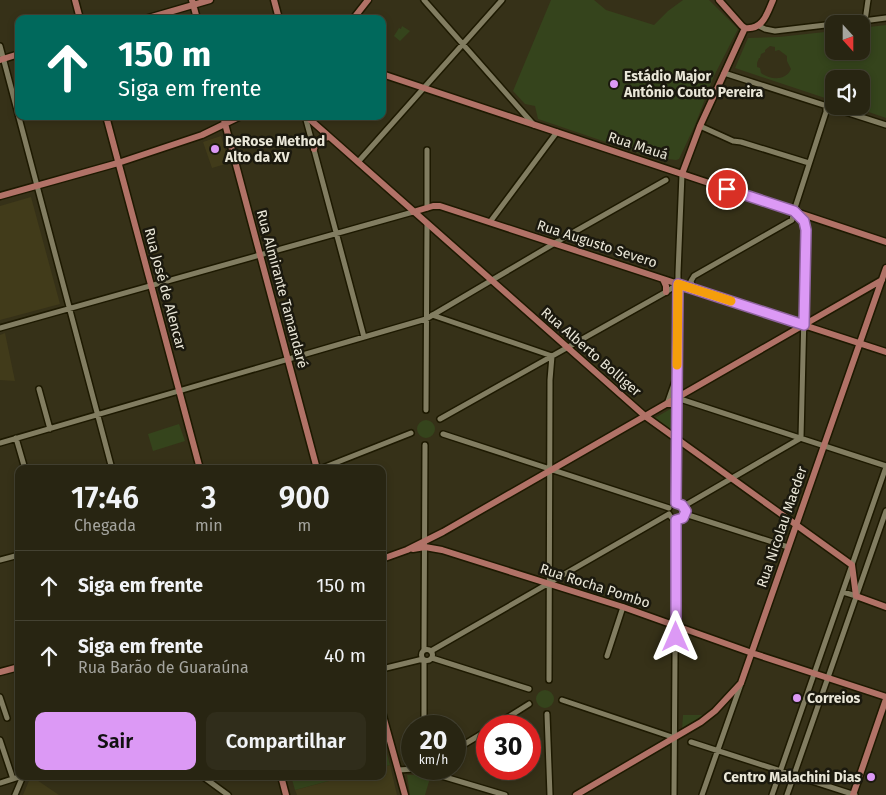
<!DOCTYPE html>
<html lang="pt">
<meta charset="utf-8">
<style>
:root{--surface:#282512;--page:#302d1b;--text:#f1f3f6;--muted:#a5a59f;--line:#444232;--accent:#dc99f5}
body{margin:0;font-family:"Fira Sans",sans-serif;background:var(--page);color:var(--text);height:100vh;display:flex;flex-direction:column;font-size:19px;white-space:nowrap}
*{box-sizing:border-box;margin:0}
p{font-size:16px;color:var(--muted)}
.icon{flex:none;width:28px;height:28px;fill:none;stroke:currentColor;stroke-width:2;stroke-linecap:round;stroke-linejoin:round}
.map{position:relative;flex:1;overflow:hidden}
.details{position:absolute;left:15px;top:465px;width:371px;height:315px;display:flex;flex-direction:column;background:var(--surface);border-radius:10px;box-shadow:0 2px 8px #0003,0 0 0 1px var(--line)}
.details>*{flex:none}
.top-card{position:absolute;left:15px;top:15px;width:371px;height:105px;border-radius:10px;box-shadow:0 2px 8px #0003,0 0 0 1px var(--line);background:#00695c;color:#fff;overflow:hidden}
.needle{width:32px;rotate:159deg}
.controls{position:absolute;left:825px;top:15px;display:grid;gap:10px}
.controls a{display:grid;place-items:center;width:45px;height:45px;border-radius:10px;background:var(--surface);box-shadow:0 2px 8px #0003,0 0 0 1px var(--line);font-size:25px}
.speed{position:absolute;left:401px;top:715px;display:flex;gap:10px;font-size:25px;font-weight:700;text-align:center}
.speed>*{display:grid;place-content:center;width:65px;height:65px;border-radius:50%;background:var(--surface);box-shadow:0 2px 8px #0003,0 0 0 1px var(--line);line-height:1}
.speed small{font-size:12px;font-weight:400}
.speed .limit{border:8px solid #d22;background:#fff;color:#111}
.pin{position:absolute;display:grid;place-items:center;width:42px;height:42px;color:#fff;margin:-21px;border:2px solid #fff;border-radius:50%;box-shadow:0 1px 5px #0007}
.me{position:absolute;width:55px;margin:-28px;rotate:0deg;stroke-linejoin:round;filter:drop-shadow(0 0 4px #0008)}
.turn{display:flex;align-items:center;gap:18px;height:105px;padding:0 20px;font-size:22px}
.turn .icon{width:65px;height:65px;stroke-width:2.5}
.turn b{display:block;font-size:35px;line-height:42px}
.eta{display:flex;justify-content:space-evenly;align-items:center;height:85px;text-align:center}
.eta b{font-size:30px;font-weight:600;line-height:35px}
.primary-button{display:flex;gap:10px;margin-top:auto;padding:10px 20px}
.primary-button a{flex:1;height:58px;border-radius:10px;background:var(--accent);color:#111;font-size:20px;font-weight:600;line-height:58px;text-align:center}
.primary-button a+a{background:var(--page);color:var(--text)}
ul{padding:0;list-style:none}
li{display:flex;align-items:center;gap:15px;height:70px;padding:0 20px;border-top:1px solid var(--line)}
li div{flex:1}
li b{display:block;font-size:19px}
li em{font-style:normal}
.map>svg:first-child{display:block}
.built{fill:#413b1a}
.green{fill:#35441c;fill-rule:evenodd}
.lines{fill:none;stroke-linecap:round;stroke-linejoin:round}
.minor-casing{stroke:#1d1901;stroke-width:8}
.major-casing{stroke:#1d1901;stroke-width:9}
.minor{stroke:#827d61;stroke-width:5}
.major{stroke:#b17267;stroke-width:6}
.route-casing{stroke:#8f639f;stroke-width:12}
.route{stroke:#dc99f5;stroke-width:9}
.slow{stroke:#f59e0b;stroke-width:9}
.poi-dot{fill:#dc99f5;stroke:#1b190e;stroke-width:2}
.labels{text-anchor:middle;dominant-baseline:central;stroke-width:5;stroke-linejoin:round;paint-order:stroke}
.poi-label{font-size:14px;font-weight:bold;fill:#eae7d8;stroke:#1b190e;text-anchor:start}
.street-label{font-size:14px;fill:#eae7d8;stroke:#1b190e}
</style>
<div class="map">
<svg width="886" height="795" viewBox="0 0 886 795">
<rect width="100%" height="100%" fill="#363118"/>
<!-- built -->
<path class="built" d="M 221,136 L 229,163 L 212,168 L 203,142 Z
M 31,197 L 60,304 L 0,320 L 0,206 Z
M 5,333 L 15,381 L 0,380 L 0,335 Z
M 390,765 L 397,795 L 297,795 L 295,790 L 347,776 L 382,776 L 383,767 Z
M 31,776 L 59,795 L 23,795 Z"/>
<!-- green -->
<path class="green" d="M 551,0 L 594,0 L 606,10 L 654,25 L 668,11 L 683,0 L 709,0 L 738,29 L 714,76 L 695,125 L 679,159 L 676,160 L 650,157 L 538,119 L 535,106 L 525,104 L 513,91 Z
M 886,25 L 886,118 L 851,106 L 861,106 L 861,79 L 834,79 L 834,101 L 735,68 L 748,38 L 779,37 L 834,31 L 834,51 L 861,51 L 861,28 ZM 770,46 L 775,47 L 775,51 L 779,50 L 787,56 L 787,61 L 791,69 C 786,81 770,80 761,73 L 760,68 L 757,67 L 757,63 L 759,58 L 760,58 L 761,54 L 765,52 L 765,50 Z
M 402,26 L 410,31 L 400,41 L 394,36 L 399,28 L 401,29 Z
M 672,408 L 671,431 L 655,418 Z
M417 429a9 9 0 1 1 18 0a9 9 0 1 1-18 0Z
M 179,424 L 185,441 L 153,451 L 148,434 Z
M536 699a9 9 0 1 1 18 0a9 9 0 1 1-18 0Z
M 683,715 L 703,715 L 682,730 Z
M 383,739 L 390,765 L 383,767 L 382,767 Z
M 407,775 L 420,775 L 430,778 L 425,795 L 410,795 Z
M 291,776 L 347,776 L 295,790 Z"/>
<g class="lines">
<defs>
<path id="minor" d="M 424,0 L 534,125
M 865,21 L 868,0
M 840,24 L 886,18
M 759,26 L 765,29 L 775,31 L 834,24
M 0,46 L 112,469
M 724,73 L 886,125
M 305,116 L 364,337
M 700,126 L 733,141 L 741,142 L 809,163
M 358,162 L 502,0
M 427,208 L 427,150
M 796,213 L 804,221 L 806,230 L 801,438
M 490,222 L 557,132
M 693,288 L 691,281 L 694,276 L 792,220 L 794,211 L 826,112 L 826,106
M 432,315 L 552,356 L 550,380 L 549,680
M 0,328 L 413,212
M 39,389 L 50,429
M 677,398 L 886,466
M 667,404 L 675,381
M 677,408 L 678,273 L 682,174
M 426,410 L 427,224
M 440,419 L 666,292 L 678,284
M 443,434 L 669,508
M 16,438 L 25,469
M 0,443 L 426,319 L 560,240 L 666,180
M 320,469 L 411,433
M 676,503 L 677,439
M 684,506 L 801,438
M 669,514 C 672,520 677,521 683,518 L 686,511 L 684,506 L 682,504
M 685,514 L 788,547
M 0,560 L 19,555
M 843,592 L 856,596
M421.5 655a5.5 5.5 0 1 1 11 0a5.5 5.5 0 1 1-11 0Z
M 424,650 L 425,445
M 431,651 L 669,514
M 607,656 L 623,607
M 432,658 L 529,689
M 382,669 L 423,659
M 0,697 L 7,718
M 562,700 L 675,738
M 547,714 L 550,795
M 424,726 L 424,660
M 494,726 L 529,704
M 0,740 L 13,779
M 691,742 L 855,795
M 455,750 L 488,730
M 418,769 L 505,795
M 398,770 L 415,769
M 202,776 L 228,795
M 0,783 L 22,776
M 15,795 L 23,776
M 674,795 L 676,520
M 702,795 L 741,684
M 772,795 L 886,467
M 787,795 L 886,511"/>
<path id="major" d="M 75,0 L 80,19
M 192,0 L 197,19
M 274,0 L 279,19
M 719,0 L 742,26 L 745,28
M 145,19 L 210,0
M 353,19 L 368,0
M 745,28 C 763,30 767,14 773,0
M 0,60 L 19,54
M 382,74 L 886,242
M 106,116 L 200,469
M 223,116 L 317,469
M 306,116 L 645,416 L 852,565 L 856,596 L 886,607
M 314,149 C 316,141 321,138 329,137
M 682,174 L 700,126 L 745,28
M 0,196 L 118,163 L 202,135 L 241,116
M 413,212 L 433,206 L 440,206 L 886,352
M 663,279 L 666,286 L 666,292
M 667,404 L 672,404 L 677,408 L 677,439
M 413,549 L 425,547 L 442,550 L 623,607 L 752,653 L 886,697
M 382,559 L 407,550 L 443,532 L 882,280
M 0,672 L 19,667
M 382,712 L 405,795
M 281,776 L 286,795
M 576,795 L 701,722 L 715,711 L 741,683 L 886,268
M 853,795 L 886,699"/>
</defs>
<!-- minor casing -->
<use href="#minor" class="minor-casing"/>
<!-- major casing -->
<use href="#major" class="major-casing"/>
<!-- minor -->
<use href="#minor" class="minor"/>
<!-- major -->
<use href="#major" class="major"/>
</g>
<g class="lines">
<defs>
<path id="route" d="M 676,637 L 676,520 L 683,518 L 686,511 L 682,505 L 676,503 L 678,284 L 804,325 L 806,230 L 804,221 L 794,211 L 727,189"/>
</defs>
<!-- route casing -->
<use href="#route" class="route-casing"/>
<!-- route -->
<use href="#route" class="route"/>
<!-- slow -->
<path class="slow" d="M 677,365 L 678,284 L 731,301"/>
</g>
<!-- markers -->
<g class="poi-dot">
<circle cx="614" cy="84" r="5"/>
<circle cx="215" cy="149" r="5"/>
<circle cx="797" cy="698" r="5"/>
<circle cx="871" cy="777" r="5"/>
</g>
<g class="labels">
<!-- poi labels -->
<g class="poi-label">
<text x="624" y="76">Estádio Major<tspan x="624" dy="16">Antônio Couto Pereira</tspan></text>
<text x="225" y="141">DeRose Method<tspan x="225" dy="16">Alto da XV</tspan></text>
<text x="807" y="698">Correios</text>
<text x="861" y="777" text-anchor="end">Centro Malachini Dias</text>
</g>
<!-- street labels -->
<g class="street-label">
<text transform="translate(638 146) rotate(18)">Rua Mauá</text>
<text transform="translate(597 244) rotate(18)">Rua Augusto Severo</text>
<text transform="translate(165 289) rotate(75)">Rua José de Alencar</text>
<text transform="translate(282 289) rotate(75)">Rua Almirante Tamandaré</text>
<text transform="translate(591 352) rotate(41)">Rua Alberto Bolliger</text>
<text transform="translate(782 527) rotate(-71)">Rua Nicolau Maeder</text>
<text transform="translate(595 586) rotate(18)">Rua Rocha Pombo</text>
</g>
</g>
</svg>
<div class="controls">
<a><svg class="needle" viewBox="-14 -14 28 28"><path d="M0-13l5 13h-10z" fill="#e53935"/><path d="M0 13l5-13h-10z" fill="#a5a59f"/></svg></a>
<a><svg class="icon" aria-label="sound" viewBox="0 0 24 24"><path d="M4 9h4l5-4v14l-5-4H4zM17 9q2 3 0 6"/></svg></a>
</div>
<div class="speed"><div>20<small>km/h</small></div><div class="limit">30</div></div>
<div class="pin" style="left:727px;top:189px;background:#d93025"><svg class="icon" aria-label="arrive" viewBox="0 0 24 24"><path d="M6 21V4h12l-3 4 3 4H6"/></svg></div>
<svg class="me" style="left:676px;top:637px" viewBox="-20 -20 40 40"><path d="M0-17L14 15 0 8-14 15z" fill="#dc99f5" stroke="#fff" stroke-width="4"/></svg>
<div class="top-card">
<div class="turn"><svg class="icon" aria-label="ahead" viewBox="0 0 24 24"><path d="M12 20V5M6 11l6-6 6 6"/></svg><div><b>150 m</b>Siga em frente</div></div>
</div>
<section class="details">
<div class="eta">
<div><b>17:46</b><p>Chegada</p></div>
<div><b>3</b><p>min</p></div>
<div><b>900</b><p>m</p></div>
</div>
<ul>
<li><svg class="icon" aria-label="ahead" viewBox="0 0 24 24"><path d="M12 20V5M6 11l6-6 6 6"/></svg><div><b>Siga em frente</b></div><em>150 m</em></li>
<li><svg class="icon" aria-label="ahead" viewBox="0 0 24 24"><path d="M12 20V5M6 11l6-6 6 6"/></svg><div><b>Siga em frente</b><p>Rua Barão de Guaraúna</p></div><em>40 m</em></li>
</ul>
<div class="primary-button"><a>Sair</a><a>Compartilhar</a></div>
</section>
</div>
